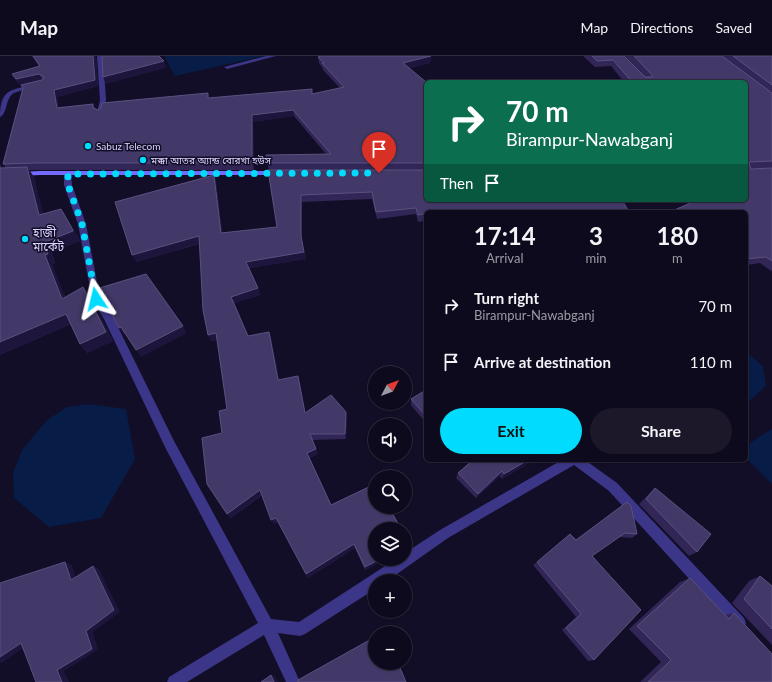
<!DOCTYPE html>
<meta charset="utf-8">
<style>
:root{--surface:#0e0a1d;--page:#1c182a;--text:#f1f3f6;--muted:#9b9aa4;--line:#2e2b3b;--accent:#00dbfe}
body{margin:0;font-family:Lato,"Noto Sans Bengali",sans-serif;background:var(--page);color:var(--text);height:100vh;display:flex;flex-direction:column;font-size:15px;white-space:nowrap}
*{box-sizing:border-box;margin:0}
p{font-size:13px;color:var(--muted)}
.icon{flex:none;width:22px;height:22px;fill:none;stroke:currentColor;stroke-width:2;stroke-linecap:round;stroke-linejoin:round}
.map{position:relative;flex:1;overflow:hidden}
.drawer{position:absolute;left:424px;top:154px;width:324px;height:252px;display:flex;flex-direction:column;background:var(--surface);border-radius:6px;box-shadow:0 1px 3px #0004,0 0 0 1px var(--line)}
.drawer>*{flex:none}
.top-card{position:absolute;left:424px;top:24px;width:324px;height:122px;border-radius:6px;box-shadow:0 1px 3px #0004,0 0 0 1px var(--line);background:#0b6e4f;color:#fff;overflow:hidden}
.needle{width:26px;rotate:49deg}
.buttons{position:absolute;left:368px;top:310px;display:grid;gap:8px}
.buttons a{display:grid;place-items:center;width:44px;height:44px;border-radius:50%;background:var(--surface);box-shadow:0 1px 3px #0004,0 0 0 1px var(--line);font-size:20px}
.pin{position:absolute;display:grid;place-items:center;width:34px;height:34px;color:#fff;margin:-41px -17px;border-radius:50% 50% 50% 0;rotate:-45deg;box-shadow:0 0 4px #0007}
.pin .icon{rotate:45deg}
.me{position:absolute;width:44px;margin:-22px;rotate:350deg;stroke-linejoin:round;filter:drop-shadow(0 0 3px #0008)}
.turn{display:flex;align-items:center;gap:14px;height:84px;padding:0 16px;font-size:18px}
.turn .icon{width:52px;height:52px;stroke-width:2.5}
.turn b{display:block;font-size:28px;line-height:34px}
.then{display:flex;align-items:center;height:38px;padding:0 16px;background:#0003;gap:8px;font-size:15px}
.eta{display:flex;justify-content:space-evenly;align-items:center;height:68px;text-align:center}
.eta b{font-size:24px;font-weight:700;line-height:28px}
.cta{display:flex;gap:8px;margin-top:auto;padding:8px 16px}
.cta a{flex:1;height:46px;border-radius:24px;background:var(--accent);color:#111;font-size:16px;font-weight:700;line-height:46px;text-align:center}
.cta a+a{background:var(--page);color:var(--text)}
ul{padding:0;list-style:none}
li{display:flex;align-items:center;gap:12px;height:56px;padding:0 16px}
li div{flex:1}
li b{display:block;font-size:15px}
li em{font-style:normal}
header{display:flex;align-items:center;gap:24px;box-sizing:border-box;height:56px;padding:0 20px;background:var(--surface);border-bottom:1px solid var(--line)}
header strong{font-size:19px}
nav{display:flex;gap:22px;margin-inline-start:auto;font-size:14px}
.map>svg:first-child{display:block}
.water{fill:#071c46}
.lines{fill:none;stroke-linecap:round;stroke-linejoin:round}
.street{fill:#3c3688;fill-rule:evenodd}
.secondary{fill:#746aff;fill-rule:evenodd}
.wall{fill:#312656}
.shaded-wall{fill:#1d153b}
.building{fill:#433968;stroke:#5b5180}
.route{stroke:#00dbfe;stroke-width:7;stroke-dasharray:0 12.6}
.poi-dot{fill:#00dbfe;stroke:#130e27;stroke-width:1.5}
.labels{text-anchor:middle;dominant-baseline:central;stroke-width:3;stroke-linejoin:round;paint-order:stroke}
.far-poi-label{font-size:10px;fill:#dad3ff;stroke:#130e27;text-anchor:start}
.poi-label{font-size:12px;fill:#dad3ff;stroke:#130e27;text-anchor:start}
</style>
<header>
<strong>Map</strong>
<nav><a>Map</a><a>Directions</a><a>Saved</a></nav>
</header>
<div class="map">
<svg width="772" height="626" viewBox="0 0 772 626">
<rect width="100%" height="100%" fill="#130e27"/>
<!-- water -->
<path class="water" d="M 164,0 L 264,0 L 175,20 Z
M 746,296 L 763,310 L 766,330 L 746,348 Z
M 89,348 L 126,353 L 135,403 L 101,462 L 49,471 L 14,442 L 13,417 L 22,394 L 47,364 L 67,351 Z
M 772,373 L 772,428 L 747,403 L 750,387 Z"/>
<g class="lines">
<!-- street -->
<path class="street" d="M 97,0 L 103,0 L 106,44 L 103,57 L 100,59 L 97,57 L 100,44 Z
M 266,0 L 276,0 L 227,13 L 224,11 Z
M 37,28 L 40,30 L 39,31 C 31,33 21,34 14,37 C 5,42 8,57 0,61 C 0,31 13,34 37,28 Z
M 64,116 L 67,116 L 71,118 L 72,129 L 86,168 L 100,242 L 113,261 L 174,385 L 271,563 L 299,566 L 396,503 L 405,503 L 405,497 L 440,474 L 562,404 L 585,404 L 617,427 L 744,562 L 746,567 L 744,572 L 739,574 L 734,572 L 609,435 L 574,409 L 448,482 L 387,525 L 375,525 L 375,533 L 305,578 L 300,580 L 278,577 L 300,626 L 286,626 L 264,579 L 187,626 L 167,626 L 169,621 L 258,567 L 166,393 L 104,263 L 92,243 L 78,168 L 64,129 Z"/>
<!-- secondary -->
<path class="secondary" d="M 40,115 L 282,115 L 286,117 L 282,119 L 40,119 L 0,121 L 0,117 Z"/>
</g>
<!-- wall -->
<path class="wall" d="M 32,0 L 96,0 L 98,30 L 57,41 L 59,51 L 93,48 L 95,52 L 98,54 L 210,42 L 312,38 L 340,32 L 323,14 L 322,11 L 319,7 L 318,1 L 431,0 L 430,7 L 409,12 L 426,26 L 426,114 L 269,114 L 267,107 L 326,98 L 294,60 L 253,66 L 254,114 L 29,114 L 34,121 L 43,158 L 61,153 L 79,183 L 80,185 L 52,196 L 55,207 L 52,209 L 65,241 L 90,240 L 113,285 L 87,297 L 80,288 L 71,268 L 0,299 L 0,108 L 2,112 L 6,112 L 3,108 L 23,33 L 21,29 L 20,29 L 16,24 L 12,18 L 39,10 Z
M 583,0 L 624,0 L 645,21 L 625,0 L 772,0 L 772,214 L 771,215 L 760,207 L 746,209 L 746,26 L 624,26 L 611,10 L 595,11 Z
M 268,114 L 426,114 L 426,172 L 424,165 L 418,166 L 416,158 L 377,163 L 372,143 L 302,146 L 302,186 L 306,203 L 249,212 L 258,232 L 260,239 L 234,247 L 248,280 L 269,276 L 271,282 L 279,324 L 299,326 L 305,356 L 346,356 L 347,362 L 346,383 L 312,384 L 316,393 L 318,398 L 309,402 L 331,449 L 375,503 L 386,503 L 365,514 L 355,492 L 308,522 L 278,466 L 274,468 L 262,439 L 231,462 L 227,458 L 222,377 L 227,353 L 217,284 L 211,285 L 199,188 L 136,206 L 214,119 L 216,126 L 222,177 L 277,171 Z
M 426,334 L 426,367 L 411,349 L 411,343 Z
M 471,404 L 534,404 L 502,423 L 500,420 L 476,442 L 456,422 L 458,417 L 472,405 Z
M 655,432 L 697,496 L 689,500 L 639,448 Z
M 627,446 L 637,478 L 632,482 L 619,481 L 592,500 L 594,604 L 588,605 L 562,574 L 576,561 L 533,509 L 537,506 L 576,484 Z
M 760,520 L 772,530 L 772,589 L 732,547 L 749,525 Z
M 690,522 L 725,559 L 734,557 L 772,626 L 640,626 L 661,606 L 629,573 L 680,526 Z"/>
<!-- shaded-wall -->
<path class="shaded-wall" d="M 93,0 L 96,0 L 98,30 L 57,41 L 61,58 L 57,52 L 54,34 Z
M 431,0 L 430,7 L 403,13 L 403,7 Z
M 164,5 L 166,12 L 106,28 L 103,21 Z
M 39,18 L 43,25 L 20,29 L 16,23 Z
M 293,54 L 294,60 L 253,66 L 254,114 L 252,107 L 252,59 Z
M 27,111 L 34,121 L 46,169 L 39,159 Z
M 214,119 L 216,126 L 223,184 L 221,177 Z
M 301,139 L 302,146 L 302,187 L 301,180 Z
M 61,153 L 67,163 L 80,185 L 52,196 L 55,207 L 52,209 L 70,252 L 62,243 L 45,199 L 45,186 Z
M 199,180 L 201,187 L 136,206 L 132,199 Z
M 304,196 L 306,203 L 248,212 L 246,206 Z
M 83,231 L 90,240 L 113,285 L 87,297 L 80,288 Z
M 258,232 L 260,239 L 234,247 L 231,241 Z
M 66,258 L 73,267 L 0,299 L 0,286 Z
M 183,270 L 187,277 L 141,301 L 136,294 Z
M 121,271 L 126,278 L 124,279 L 119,272 Z
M 269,276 L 271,282 L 280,330 L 278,324 Z
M 216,277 L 219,283 L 211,285 L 208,279 Z
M 346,356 L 347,362 L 346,383 L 345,378 Z
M 316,393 L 318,398 L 308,402 L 307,397 Z
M 528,404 L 534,404 L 502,423 L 504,418 Z
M 502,415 L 500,420 L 476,442 L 478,438 Z
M 260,434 L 262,438 L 231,462 L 227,458 Z
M 276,462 L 279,466 L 274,468 L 271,464 Z
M 354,488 L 355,492 L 308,522 L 306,518 Z
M 408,488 L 408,492 L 405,493 L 405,490 Z
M 380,503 L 386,503 L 365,514 L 365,511 Z
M 65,506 L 72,509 L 77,527 L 71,524 Z
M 93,510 L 99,513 L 120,556 L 93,576 L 98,594 L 64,615 L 69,626 L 62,626 L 57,614 L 86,575 Z
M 21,587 L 29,588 L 2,607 L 0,606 L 0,601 Z
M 271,619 L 275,620 L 278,626 L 274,626 Z"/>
<!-- building -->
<path class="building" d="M 33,0 L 93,0 L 95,24 L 54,34 L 57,52 L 93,48 L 93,52 L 98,54 L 101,52 L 102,47 L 208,37 L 208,42 L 312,33 L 312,38 L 344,31 L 322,7 L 324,7 L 318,1 L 321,0 L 431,0 L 403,7 L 426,26 L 426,107 L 267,107 L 266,99 L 331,98 L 293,54 L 252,59 L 252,107 L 36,107 L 3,108 L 23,32 L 21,29 L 42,24 L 44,21 L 39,18 L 16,23 L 12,18 L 40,10 Z
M 102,0 L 159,0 L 164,5 L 103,21 Z
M 592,0 L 624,0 L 645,21 L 652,21 L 653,20 L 634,0 L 722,0 L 772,37 L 772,105 L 750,106 L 749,107 L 751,113 L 772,112 L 772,205 L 766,201 L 746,203 L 746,156 L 670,156 L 697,144 L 746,144 L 746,26 L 632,26 L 613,4 L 597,5 Z
M 733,0 L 772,0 L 772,29 Z
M 27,111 L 39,159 L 61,153 L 73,174 L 73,175 L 45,186 L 48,198 L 45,199 L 62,243 L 83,231 L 106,276 L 80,288 L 66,258 L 0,286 L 0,112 Z
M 268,114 L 426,114 L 426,144 L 622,144 L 629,156 L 426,156 L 426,164 L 424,158 L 418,159 L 416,152 L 376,156 L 372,136 L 301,139 L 301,180 L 304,196 L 246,206 L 258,232 L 231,241 L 248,280 L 269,276 L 278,324 L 298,320 L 305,357 L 331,339 L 346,356 L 345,378 L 310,378 L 316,393 L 307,397 L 331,449 L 375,428 L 375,451 L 389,451 L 401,473 L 375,473 L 375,503 L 380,503 L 365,511 L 354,488 L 306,518 L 276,462 L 271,464 L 260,434 L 227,458 L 207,428 L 202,382 L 222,377 L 219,355 L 227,353 L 216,277 L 208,279 L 203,254 L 199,180 L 132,199 L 115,146 L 214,119 L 221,177 L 277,171 Z
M 146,218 L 183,270 L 136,294 L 121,271 L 119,272 L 109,253 L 96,233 Z
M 426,334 L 426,360 L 411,343 Z
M 473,404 L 528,404 L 504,418 L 502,415 L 478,438 L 458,417 Z
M 655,432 L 711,478 L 697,496 L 646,443 Z
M 627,446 L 631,450 L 637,478 L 625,477 L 592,500 L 641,554 L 594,604 L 566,572 L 581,558 L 537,506 L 570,478 L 576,484 Z
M 405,481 L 408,488 L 405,490 Z
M 65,506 L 71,524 L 93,510 L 114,554 L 86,575 L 92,593 L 57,614 L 62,626 L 36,626 L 21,587 L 0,601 L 0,527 Z
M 760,520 L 772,530 L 772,573 L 744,543 Z
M 690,522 L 729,563 L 734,557 L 772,598 L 772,626 L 648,626 L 671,604 L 637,570 Z
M 375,581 L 375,607 L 398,607 L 406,626 L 298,626 L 298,624 Z
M 271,619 L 274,626 L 261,626 Z"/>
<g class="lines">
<!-- route -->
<path class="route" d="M 96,243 L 82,168 L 68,129 L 68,118 L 379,117"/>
</g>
<!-- markers -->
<g class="poi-dot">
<circle cx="88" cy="90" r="4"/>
<circle cx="143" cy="104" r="4"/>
<circle cx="25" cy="183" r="4"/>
</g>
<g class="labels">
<!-- far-poi labels -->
<g class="far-poi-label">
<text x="96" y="90">Sabuz Telecom</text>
<text x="151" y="104">মক্কা আতর অ্যান্ড বোরখা হউস</text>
</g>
<!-- poi labels -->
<g class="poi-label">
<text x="33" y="176">হাজী<tspan x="33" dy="14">মার্কেট</tspan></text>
</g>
</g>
</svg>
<div class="buttons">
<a><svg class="needle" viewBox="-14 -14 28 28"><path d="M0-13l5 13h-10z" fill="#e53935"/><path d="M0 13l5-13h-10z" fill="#9b9aa4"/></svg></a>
<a><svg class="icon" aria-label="sound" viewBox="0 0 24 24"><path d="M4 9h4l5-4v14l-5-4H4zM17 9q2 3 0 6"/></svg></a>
<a><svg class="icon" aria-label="search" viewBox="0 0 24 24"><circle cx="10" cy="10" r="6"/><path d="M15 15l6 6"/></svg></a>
<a><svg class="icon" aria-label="layers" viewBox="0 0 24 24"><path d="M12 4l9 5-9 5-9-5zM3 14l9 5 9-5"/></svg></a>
<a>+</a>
<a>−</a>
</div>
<div class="pin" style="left:379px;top:117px;background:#d93025"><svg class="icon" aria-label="arrive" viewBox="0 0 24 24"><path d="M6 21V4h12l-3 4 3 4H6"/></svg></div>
<svg class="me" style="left:96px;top:243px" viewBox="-20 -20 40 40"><path d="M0-17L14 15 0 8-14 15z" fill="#00dbfe" stroke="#fff" stroke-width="4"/></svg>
<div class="top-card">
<div class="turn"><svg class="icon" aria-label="right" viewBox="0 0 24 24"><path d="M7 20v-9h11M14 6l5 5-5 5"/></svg><div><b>70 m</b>Birampur-Nawabganj</div></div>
<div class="then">Then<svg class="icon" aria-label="arrive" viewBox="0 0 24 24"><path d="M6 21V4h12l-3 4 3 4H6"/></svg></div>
</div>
<section class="drawer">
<div class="eta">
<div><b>17:14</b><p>Arrival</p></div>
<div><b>3</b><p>min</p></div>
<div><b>180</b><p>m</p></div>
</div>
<ul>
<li><svg class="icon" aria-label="right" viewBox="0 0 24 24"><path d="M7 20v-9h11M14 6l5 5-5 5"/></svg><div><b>Turn right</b><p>Birampur-Nawabganj</p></div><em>70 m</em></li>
<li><svg class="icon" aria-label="arrive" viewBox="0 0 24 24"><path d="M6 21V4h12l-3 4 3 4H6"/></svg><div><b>Arrive at destination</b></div><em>110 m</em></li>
</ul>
<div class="cta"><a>Exit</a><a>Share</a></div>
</section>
</div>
